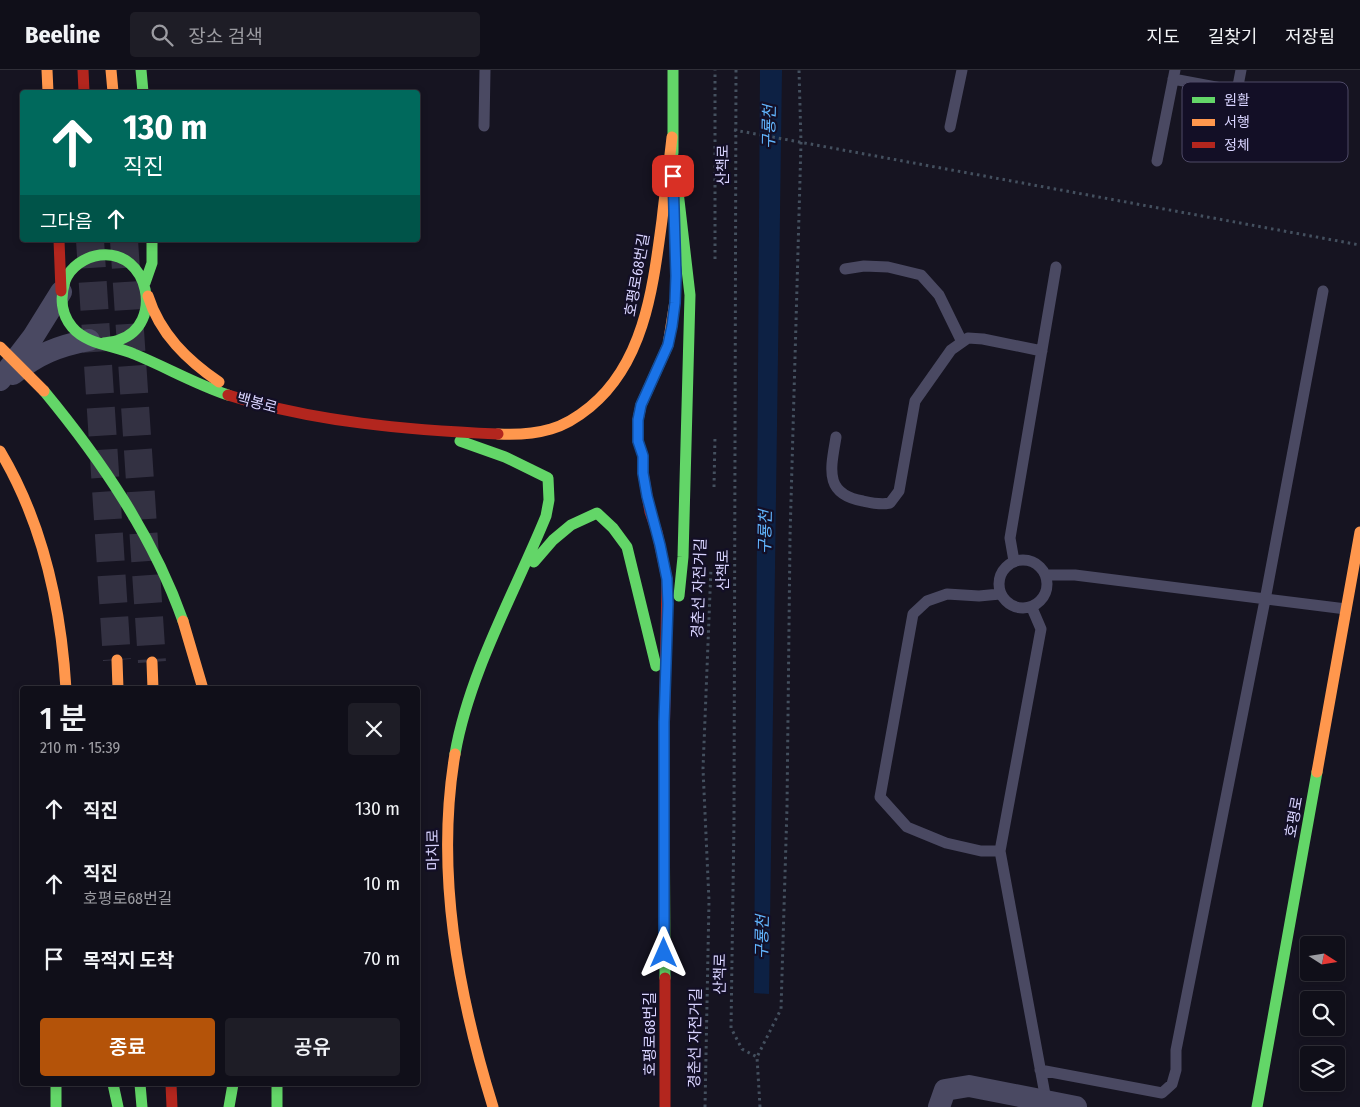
<!DOCTYPE html>
<html lang="ko">
<meta charset="utf-8">
<style>
:root{--surface:#100f19;--page:#1e1d26;--text:#f1f3f6;--muted:#9c9ca2;--line:#302f38;--accent:#b45309}
body{margin:0;font-family:"Fira Sans Condensed","Noto Sans KR",sans-serif;background:var(--page);color:var(--text);height:100vh;display:flex;flex-direction:column;font-size:19px;white-space:nowrap}
*{box-sizing:border-box;margin:0}
p{font-size:16px;color:var(--muted)}
.icon{flex:none;width:28px;height:28px;fill:none;stroke:currentColor;stroke-width:2;stroke-linecap:round;stroke-linejoin:round}
.map{position:relative;flex:1;overflow:hidden}
.panel{position:absolute;left:20px;top:616px;width:400px;height:400px;display:flex;flex-direction:column;background:var(--surface);border-radius:5px;box-shadow:0 2px 8px #0003,0 0 0 1px var(--line)}
.panel>*{flex:none}
.hud{position:absolute;left:20px;top:20px;width:400px;height:152px;border-radius:5px;box-shadow:0 2px 8px #0003,0 0 0 1px var(--line);background:#00695c;color:#fff;overflow:hidden}
.needle{width:32px;rotate:102deg}
.buttons{position:absolute;left:1300px;top:866px;display:grid;gap:10px}
.buttons a{display:grid;place-items:center;width:45px;height:45px;border-radius:5px;background:var(--surface);box-shadow:0 2px 8px #0003,0 0 0 1px var(--line);font-size:25px}
.pin{position:absolute;display:grid;place-items:center;width:42px;height:42px;color:#fff;margin:-21px;border-radius:10px;box-shadow:0 2px 8px #0006}
.me{position:absolute;width:55px;margin:-28px;rotate:0deg;stroke-linejoin:round;filter:drop-shadow(0 0 4px #0008)}
.turn{display:flex;align-items:center;gap:18px;height:105px;padding:0 20px;font-size:22px}
.turn .icon{width:65px;height:65px;stroke-width:2.5}
.turn b{display:block;font-size:35px;line-height:42px}
.then{display:flex;align-items:center;height:48px;padding:0 20px;background:#0003;gap:10px;font-size:19px}
.round{display:grid;place-items:center;flex:none;width:52px;height:52px;border-radius:5px;background:var(--page)}
.summary{display:flex;align-items:center;justify-content:space-between;height:85px;padding:0 20px}
h1{font-size:30px;font-weight:600;line-height:38px}
.cta{display:flex;gap:10px;margin-top:auto;padding:10px 20px}
.cta a{flex:1;height:58px;border-radius:5px;background:var(--accent);color:#fff;font-size:20px;font-weight:600;line-height:58px;text-align:center}
.cta a+a{background:var(--page);color:var(--text)}
ul{padding:0;list-style:none}
li{display:flex;align-items:center;gap:15px;height:75px;padding:0 20px}
li div{flex:1}
li b{display:block;font-size:19px}
li em{font-style:normal}
header{display:flex;align-items:center;gap:30px;box-sizing:border-box;height:70px;padding:0 25px;background:var(--surface);border-bottom:1px solid var(--line)}
header strong{font-size:24px}
nav{display:flex;gap:28px;margin-inline-start:auto;font-size:18px}
.search{width:350px;height:45px;background:var(--page);display:flex;align-items:center;gap:12px;box-sizing:border-box;padding:0 18px;border-radius:5px;color:var(--muted);font-size:19px}
.map>svg:first-child{display:block}
.water{fill:#0d2144}
.lines{fill:none;stroke-linecap:round;stroke-linejoin:round}
.secondary-tunnel{stroke:#333142;stroke-width:28;stroke-dasharray:28 14;stroke-linecap:butt}
.path{stroke:#44505f;stroke-width:3;stroke-dasharray:2.5 4;stroke-linecap:butt}
.lane{stroke:#4a4962;stroke-width:11}
.street{stroke:#4a4962;stroke-width:22}
.fast{stroke:#63d668;stroke-width:11}
.slow{stroke:#ff974d;stroke-width:11}
.jam{stroke:#b3261e;stroke-width:11}
.slow-bridge{stroke:#ff974d;stroke-width:11}
.route-casing{stroke:#114b97;stroke-width:12}
.route{stroke:#1a73e8;stroke-width:9}
.labels{text-anchor:middle;dominant-baseline:central;stroke-width:4.5;stroke-linejoin:round;paint-order:stroke}
.street-label{font-size:15px;fill:#d9d4ff;stroke:#130f26}
.water-label{font-size:16px;font-style:italic;fill:#62b6ff;stroke:#130f26}
.key{fill:#130f26;stroke:#4e4a67;stroke-width:1}
.key-label{font-size:14px;fill:#d9d4ff}
</style>
<header>
<strong>Beeline</strong>
<div class="search"><svg class="icon" aria-label="search" viewBox="0 0 24 24"><circle cx="10" cy="10" r="6"/><path d="M15 15l6 6"/></svg>장소 검색</div>
<nav><a>지도</a><a>길찾기</a><a>저장됨</a></nav>
</header>
<div class="map">
<svg width="1360" height="1037" viewBox="0 0 1360 1037">
<rect width="100%" height="100%" fill="#161421"/>
<!-- water -->
<path class="water" d="M 760,0 L 782,0 L 769,924 L 754,923 Z"/>
<g class="lines">
<!-- secondary-tunnel -->
<path class="secondary-tunnel" d="M 90,170 L 117,590
M 124,170 L 152,592"/>
<!-- path -->
<path class="path" d="M 736,0 L 734,752 L 731,958 L 742,979 L 757,987
M 734,60 L 1360,175
M 715,189 L 715,0
M 714,417 L 715,366
M 705,1037 L 709,831 L 703,699 L 711,498
M 760,1037 L 757,987 L 781,939 L 787,737 L 790,467 L 801,73 L 799,0"/>
<!-- lane -->
<path class="lane" d="M 1173,9 L 1237,21 L 1241,0
M 484,56 L 485,0
M 950,57 L 962,0
M 1157,91 L 1175,0
M 845,199 L 864,196 L 888,197 L 921,205 L 939,225 L 962,272
M 836,367 C 831,398 823,424 863,431 C 872,433 880,435 890,433 L 899,421 L 915,331 L 951,280 L 968,268 L 983,269 L 1042,281
M999 514a24 24 0 1 1 48 0a24 24 0 1 1-48 0Z
M 1014,491 L 1010,468 L 1056,197
M 1046,505 L 1075,505 L 1346,539
M 1000,524 L 979,526 L 947,524 L 927,531 L 913,544 L 880,727 L 907,757 L 946,773 L 981,781 L 1000,781
M 1032,538 L 1041,559 L 1000,781 L 1046,1030
M 1040,1000 L 1162,1023 L 1172,1014 L 1176,1000 L 1176,980 L 1265,530 L 1323,221"/>
<!-- street -->
<path class="street" d="M 13,304 C 38,284 58,276 89,270
M 0,310 L 33,267 L 61,222
M 939,1037 L 945,1020 L 969,1016 L 1076,1037"/>
<!-- fast -->
<path class="fast" d="M 141,0 L 143,22
M 673,0 L 673,83
M 677,113 L 690,225 L 683,487 L 679,526
M 145,213 L 152,193 L 152,170
M 104,273 C 109,272 114,272 119,270 C 165,255 149,179 100,185 C 85,187 70,197 65,211 C 60,227 61,244 72,257 C 87,275 114,275 134,284 C 166,297 195,314 228,325
M 44,321 C 101,390 153,466 183,551
M 534,492 L 553,470 L 571,455 L 597,443 L 613,458 L 627,477 L 656,596
M 664,681 L 665,908
M 455,684 C 469,603 515,522 546,446 L 549,430 L 548,408 L 505,387 L 460,371
M 56,1014 L 56,1037
M 113,1014 L 118,1037
M 140,1014 L 142,1037
M 277,1014 L 277,1037
M 229,1037 L 233,1014
M 1257,1037 L 1317,702"/>
<!-- slow -->
<path class="slow" d="M 47,0 L 48,22
M 111,0 L 113,22
M 148,226 C 160,264 187,290 219,312
M 498,364 C 516,365 534,364 551,359 C 565,355 579,346 590,337 C 645,292 653,216 662,150 C 665,122 669,95 672,67
M 638,371 L 638,350 L 641,335 L 668,275 L 675,231
M 0,381 C 43,453 61,536 66,619
M 183,551 L 203,619
M 117,590 L 118,619
M 152,592 L 153,619
M 455,684 C 435,802 458,924 493,1037
M 1317,702 L 1360,462"/>
<!-- jam -->
<path class="jam" d="M 83,0 L 84,22
M 59,170 L 61,221
M 228,325 C 315,352 407,360 498,364
M 643,403 L 650,442 L 657,462 L 667,509 L 664,681
M 665,908 L 665,1037
M 171,1014 L 172,1037"/>
<!-- slow-bridge -->
<path class="slow-bridge" d="M 0,277 L 44,321"/>
</g>
<g class="lines">
<defs>
<path id="route" d="M 664,883 L 664,652 L 668,534 L 667,509 L 660,475 L 647,426 L 643,403 L 643,386 L 638,371 L 638,350 L 641,335 L 668,275 L 672,256 L 675,233 L 676,206 L 673,106"/>
</defs>
<!-- route casing -->
<use href="#route" class="route-casing"/>
<!-- route -->
<use href="#route" class="route"/>
</g>
<g class="labels">
<!-- street labels -->
<g class="street-label">
<text transform="translate(723 95) rotate(-90)">산책로</text>
<text transform="translate(637 205) rotate(-80)">호평로68번길</text>
<text transform="translate(257 333) rotate(15)">백봉로</text>
<text transform="translate(723 500) rotate(-90)">산책로</text>
<text transform="translate(699 518) rotate(-88)">경춘선 자전거길</text>
<text transform="translate(1294 747) rotate(-80)">호평로</text>
<text transform="translate(433 780) rotate(-91)">마치로</text>
<text transform="translate(720 904) rotate(-89)">산책로</text>
<text transform="translate(650 964) rotate(-90)">호평로68번길</text>
<text transform="translate(695 968) rotate(-89)">경춘선 자전거길</text>
</g>
<!-- water labels -->
<g class="water-label">
<text transform="translate(769 57) rotate(-89)">구룡천</text>
<text transform="translate(765 462) rotate(-89)">구룡천</text>
<text transform="translate(762 867) rotate(-89)">구룡천</text>
</g>
</g>
<!-- legend -->
<rect x="1182" y="12" width="166" height="80" rx="8" class="key"/>
<rect x="1192" y="27" width="23" height="6" fill="#63d668"/>
<rect x="1192" y="49" width="23" height="7" fill="#ff974d"/>
<rect x="1192" y="72" width="23" height="6" fill="#b3261e"/>
<g class="key-label">
<text x="1224" y="35">원활</text>
<text x="1224" y="57">서행</text>
<text x="1224" y="80">정체</text>
</g>
</svg>
<div class="buttons">
<a><svg class="needle" viewBox="-14 -14 28 28"><path d="M0-13l5 13h-10z" fill="#e53935"/><path d="M0 13l5-13h-10z" fill="#9c9ca2"/></svg></a>
<a><svg class="icon" aria-label="search" viewBox="0 0 24 24"><circle cx="10" cy="10" r="6"/><path d="M15 15l6 6"/></svg></a>
<a><svg class="icon" aria-label="layers" viewBox="0 0 24 24"><path d="M12 4l9 5-9 5-9-5zM3 14l9 5 9-5"/></svg></a>
</div>
<div class="pin" style="left:673px;top:106px;background:#d93025"><svg class="icon" aria-label="arrive" viewBox="0 0 24 24"><path d="M6 21V4h12l-3 4 3 4H6"/></svg></div>
<svg class="me" style="left:664px;top:883px" viewBox="-20 -20 40 40"><path d="M0-17L14 15 0 8-14 15z" fill="#1a73e8" stroke="#fff" stroke-width="4"/></svg>
<div class="hud">
<div class="turn"><svg class="icon" aria-label="ahead" viewBox="0 0 24 24"><path d="M12 20V5M6 11l6-6 6 6"/></svg><div><b>130 m</b>직진</div></div>
<div class="then">그다음<svg class="icon" aria-label="ahead" viewBox="0 0 24 24"><path d="M12 20V5M6 11l6-6 6 6"/></svg></div>
</div>
<section class="panel">
<div class="summary"><div><h1>1 분</h1><p>210 m · 15:39</p></div><a class="round"><svg class="icon" aria-label="close" viewBox="0 0 24 24"><path d="M6 6l12 12M18 6L6 18"/></svg></a></div>
<ul>
<li><svg class="icon" aria-label="ahead" viewBox="0 0 24 24"><path d="M12 20V5M6 11l6-6 6 6"/></svg><div><b>직진</b></div><em>130 m</em></li>
<li><svg class="icon" aria-label="ahead" viewBox="0 0 24 24"><path d="M12 20V5M6 11l6-6 6 6"/></svg><div><b>직진</b><p>호평로68번길</p></div><em>10 m</em></li>
<li><svg class="icon" aria-label="arrive" viewBox="0 0 24 24"><path d="M6 21V4h12l-3 4 3 4H6"/></svg><div><b>목적지 도착</b></div><em>70 m</em></li>
</ul>
<div class="cta"><a>종료</a><a>공유</a></div>
</section>
</div>
